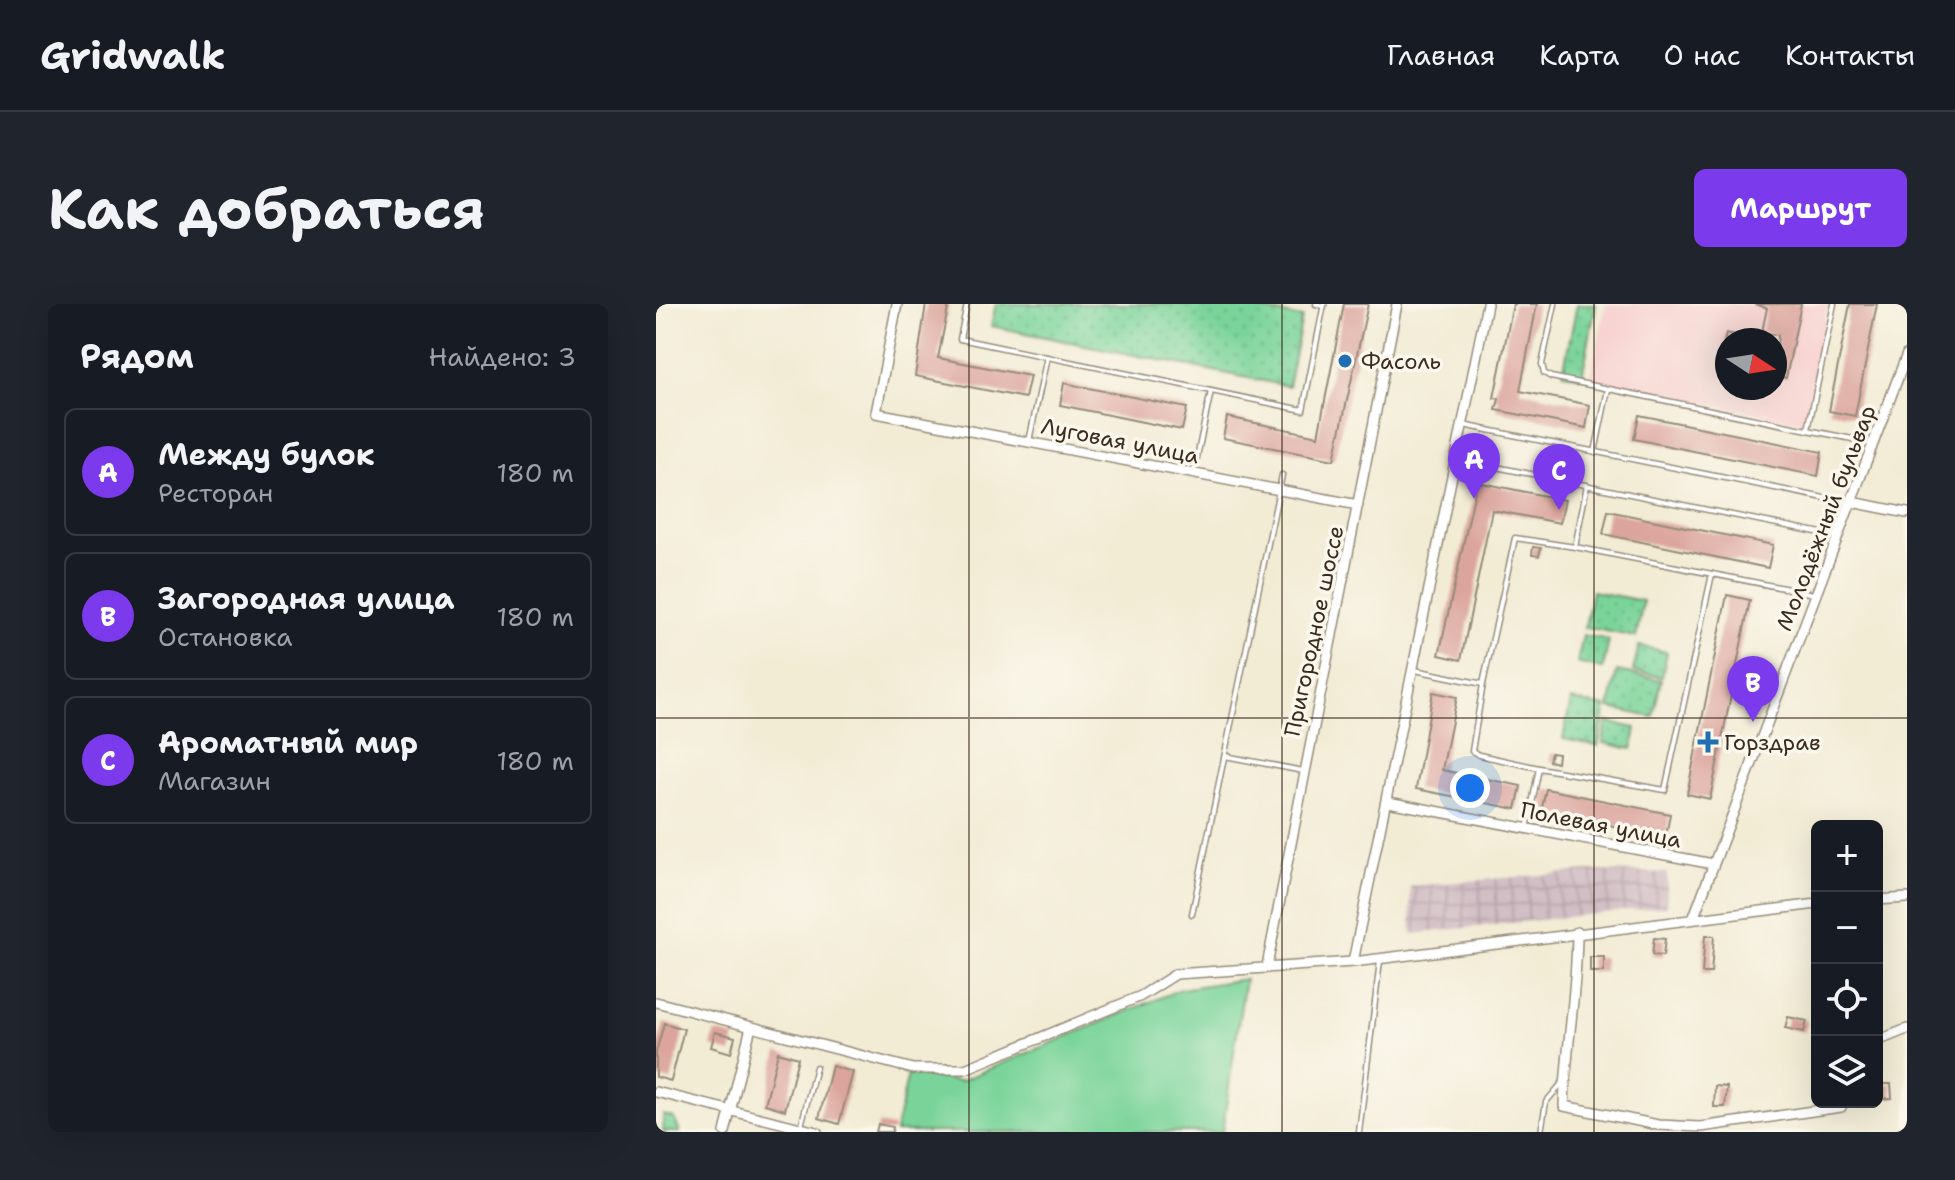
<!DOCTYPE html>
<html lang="ru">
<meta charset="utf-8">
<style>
body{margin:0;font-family:"Shantell Sans",sans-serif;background:#20242c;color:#f1f3f6}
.controls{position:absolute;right:24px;bottom:24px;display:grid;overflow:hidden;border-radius:12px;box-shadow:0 8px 32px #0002}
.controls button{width:72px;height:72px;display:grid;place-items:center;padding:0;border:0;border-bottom:2px solid #363941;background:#171b24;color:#f1f3f6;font:40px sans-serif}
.compass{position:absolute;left:1059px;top:24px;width:72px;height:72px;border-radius:50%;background:#171b24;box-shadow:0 8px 32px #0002;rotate:102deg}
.you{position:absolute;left:814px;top:484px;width:28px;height:28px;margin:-20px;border:6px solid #fff;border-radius:50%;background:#1a73e8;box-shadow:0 0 0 12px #1a73e833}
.badge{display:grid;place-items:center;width:52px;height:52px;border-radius:50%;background:#7c3aed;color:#fff;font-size:26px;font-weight:700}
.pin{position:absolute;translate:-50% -66px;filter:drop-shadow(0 2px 4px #0008)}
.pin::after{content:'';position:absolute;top:42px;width:28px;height:24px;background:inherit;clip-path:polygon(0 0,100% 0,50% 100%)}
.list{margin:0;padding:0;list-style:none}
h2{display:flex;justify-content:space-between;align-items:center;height:104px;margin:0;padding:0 32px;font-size:34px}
h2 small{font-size:26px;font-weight:400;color:#9ea1a6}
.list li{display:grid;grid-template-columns:52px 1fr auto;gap:24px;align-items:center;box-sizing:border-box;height:128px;margin:0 16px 16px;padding:0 16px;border:2px solid #363941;border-radius:12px}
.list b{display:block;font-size:30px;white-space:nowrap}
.list p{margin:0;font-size:26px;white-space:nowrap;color:#9ea1a6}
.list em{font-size:26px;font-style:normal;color:#9ea1a6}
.icon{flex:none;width:44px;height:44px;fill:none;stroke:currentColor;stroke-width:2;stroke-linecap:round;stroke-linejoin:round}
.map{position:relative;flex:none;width:1251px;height:828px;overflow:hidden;border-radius:12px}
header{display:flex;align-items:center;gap:48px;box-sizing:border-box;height:112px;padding:0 40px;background:#171b24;border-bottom:2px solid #363941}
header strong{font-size:38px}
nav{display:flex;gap:44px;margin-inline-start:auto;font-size:28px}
.intro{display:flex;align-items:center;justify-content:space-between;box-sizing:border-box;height:192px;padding:0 48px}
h1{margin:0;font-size:56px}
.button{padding:20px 36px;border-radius:12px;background:#7c3aed;color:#fff;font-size:28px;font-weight:700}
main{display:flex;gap:48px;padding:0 48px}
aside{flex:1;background:#171b24;border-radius:12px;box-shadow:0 8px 32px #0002}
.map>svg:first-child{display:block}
.built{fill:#f7d0cf;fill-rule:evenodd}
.industrial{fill:url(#industrial-grid)}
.grass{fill:#7ad49a;stroke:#5a7f5c;stroke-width:2}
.park{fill:url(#park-dots);stroke:#5a7f5c;stroke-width:2}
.building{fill:#dba49c}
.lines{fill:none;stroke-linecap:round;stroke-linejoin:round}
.service-casing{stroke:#968b7a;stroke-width:7}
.minor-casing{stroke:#968b7a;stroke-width:12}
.service{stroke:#fff;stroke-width:4}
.minor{stroke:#fff;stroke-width:9}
.grid{fill:none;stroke:#3b2a1e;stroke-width:2;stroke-opacity:0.55}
.poi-dot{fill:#1f6fb2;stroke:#fbf7ec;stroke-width:3}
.labels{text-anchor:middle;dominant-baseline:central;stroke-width:7;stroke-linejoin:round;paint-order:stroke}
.poi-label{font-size:22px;fill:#3b2a1e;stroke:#fbf7ec;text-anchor:start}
.street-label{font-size:22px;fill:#3b2a1e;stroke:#fbf7ec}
</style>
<header>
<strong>Gridwalk</strong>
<nav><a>Главная</a><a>Карта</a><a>О нас</a><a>Контакты</a></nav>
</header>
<div class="intro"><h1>Как добраться</h1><a class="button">Маршрут</a></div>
<main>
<aside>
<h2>Рядом<small>Найдено: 3</small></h2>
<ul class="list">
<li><span class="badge">A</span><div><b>Между булок</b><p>Ресторан</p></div><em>180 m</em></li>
<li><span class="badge">B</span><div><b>Загородная улица</b><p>Остановка</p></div><em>180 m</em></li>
<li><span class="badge">C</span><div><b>Ароматный мир</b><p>Магазин</p></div><em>180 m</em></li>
</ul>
</aside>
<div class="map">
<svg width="1251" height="828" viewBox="0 0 1251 828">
<defs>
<pattern id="industrial-grid" width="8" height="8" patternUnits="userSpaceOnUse" patternTransform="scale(2)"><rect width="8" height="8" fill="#d2bec5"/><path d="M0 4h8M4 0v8" fill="none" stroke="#b5a3a9"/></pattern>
<pattern id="park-dots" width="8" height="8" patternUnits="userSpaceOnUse" patternTransform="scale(2)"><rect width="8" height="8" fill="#7ad49a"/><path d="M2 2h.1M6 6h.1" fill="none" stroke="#6ab684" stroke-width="1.8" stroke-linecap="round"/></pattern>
</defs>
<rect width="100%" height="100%" fill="#fbf7ec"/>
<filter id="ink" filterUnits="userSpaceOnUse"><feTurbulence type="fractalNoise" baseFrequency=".0125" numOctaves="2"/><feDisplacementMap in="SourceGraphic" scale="16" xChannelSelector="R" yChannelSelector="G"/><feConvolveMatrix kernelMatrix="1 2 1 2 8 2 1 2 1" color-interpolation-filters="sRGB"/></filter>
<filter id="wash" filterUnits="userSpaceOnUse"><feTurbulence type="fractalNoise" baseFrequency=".006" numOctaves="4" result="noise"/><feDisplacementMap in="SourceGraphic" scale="32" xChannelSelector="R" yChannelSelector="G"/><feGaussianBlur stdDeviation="1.8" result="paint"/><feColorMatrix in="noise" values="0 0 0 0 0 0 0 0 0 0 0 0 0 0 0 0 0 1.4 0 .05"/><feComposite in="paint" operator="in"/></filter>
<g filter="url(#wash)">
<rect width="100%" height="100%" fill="#f2ecd5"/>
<!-- built -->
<path class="built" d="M950 0H1172L1149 119 934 76ZM1071 36H1119V84H1071Z"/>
<!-- industrial -->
<polygon class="industrial" points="932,567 1011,569 1011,602 756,630 754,582"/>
<!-- grass -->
<polygon class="grass" points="589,675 566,828 239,828 252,770 304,777 525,685"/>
<!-- park -->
<g class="park">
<polygon points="340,0 578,0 646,14 632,82 335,22"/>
<polygon points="921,0 940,0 926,73 907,69"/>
<polygon points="936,287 987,297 980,333 929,323"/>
<polygon points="927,331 953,336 947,365 921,359"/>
<polygon points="983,342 1011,348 1006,373 977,367"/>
<polygon points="961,367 1005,376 997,413 953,404"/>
<polygon points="915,396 950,403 942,442 907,435"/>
<polygon points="951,418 980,424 976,445 947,439"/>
<polygon points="8,811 18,814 24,828 7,828"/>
</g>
<g id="blocks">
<!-- building -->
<g class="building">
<polygon points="270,0 293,0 282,54 374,72 369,94 259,72"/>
<polygon points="688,0 712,0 678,156 567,134 571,113 662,132"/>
<polygon points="857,0 881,0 864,87 934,101 930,124 840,106 843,95 838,94"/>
<polygon points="1098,0 1145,0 1130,74 1119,72 1122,31 1106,28 1111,4"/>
<polygon points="1194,0 1221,0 1199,112 1173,107"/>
<polygon points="1070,29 1100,35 1071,36 1071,62 1064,60"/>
<polygon points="408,79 531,104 526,126 404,101"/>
<polygon points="983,111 1166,148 1162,172 978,135"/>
<polygon points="821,178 909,196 904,219 836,206 805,356 783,351"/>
<polygon points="952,207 1117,241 1112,264 947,230"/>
<polygon points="877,243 885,244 883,252 876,251"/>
<polygon points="1071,291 1094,296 1054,495 1031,490"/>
<polygon points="777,388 801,393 786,466 865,482 860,505 760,485"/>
<polygon points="895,449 902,450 901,459 893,457"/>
<polygon points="890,485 1014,510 1010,532 885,508"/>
<polygon points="1049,632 1058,632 1055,669 1046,669"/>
<polygon points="998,634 1009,635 1007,652 996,651"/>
<rect x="934" y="653" width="14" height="15"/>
<polygon points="1132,713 1151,717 1148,728 1129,724"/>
<polygon points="8,719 28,725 15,777 0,773 0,748"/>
<polygon points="59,728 79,733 75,749 55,743"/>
<polygon points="122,748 142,754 129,806 109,800"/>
<polygon points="176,762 197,768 183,820 163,814"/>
<polygon points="1225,780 1235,780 1236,794 1225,795"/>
<polygon points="1059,782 1071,783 1069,803 1058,803"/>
<polygon points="222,820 237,823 236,828 220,828"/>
</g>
</g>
</g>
<g filter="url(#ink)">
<use href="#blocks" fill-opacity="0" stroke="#968b7a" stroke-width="2"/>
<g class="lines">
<!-- service casing -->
<g class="service-casing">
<g id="service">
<polyline points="311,0 304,35 647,106 668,0"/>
<polyline points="660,0 668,2"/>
<polyline points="899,0 886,60 888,69 895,73 1152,126"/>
<polyline points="1178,0 1152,126 1216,139"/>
<polyline points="807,121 1193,199"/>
<polyline points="373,137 391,53"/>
<polyline points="939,148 952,85"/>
<polyline points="801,155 1180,232"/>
<polyline points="538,167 555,87"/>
<polyline points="931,181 919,243 1158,290"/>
<polyline points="759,366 827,380 859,234 919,243"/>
<polyline points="827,380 816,447 823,451 883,464 871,525"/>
<polyline points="569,452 647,467"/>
<polyline points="883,464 1009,486 1056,270"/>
<polyline points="536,610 626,171"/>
<polyline points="145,822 160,763"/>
<polyline points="703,828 724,657"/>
<polyline points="885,828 890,798 907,778"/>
</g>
</g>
<!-- minor casing -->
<g class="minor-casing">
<g id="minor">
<polyline points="241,0 220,109 702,201"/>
<polyline points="1196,198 1251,209"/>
<polyline points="732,498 1057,560"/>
<polyline points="1221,596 1251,594"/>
<polyline points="1037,615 1251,50"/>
<path d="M921 628C921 687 910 744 908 802L1002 821 1045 823 1185 803V798"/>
<polyline points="697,658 831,0"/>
<polyline points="611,662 741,0"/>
<polyline points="0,698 257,765 309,765 485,692 520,670 697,658 1161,600"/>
<polyline points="1221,737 1251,725"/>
<polyline points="0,788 161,828"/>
<polyline points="69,828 95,723"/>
</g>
</g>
<!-- service -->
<use href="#service" class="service"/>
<!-- minor -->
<use href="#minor" class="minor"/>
</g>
</g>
<!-- grid -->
<path class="grid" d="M313 0V828M626 0V828M938 0V828M0 414H1251"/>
<!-- markers -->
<g class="poi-dot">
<circle cx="689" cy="57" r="8"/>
<path d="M1048 426h8v8h8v8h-8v8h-8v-8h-8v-8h8z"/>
</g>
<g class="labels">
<!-- poi labels -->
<g class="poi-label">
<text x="705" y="57">Фасоль</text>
<text x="1068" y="438">Горздрав</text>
</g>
<!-- street labels -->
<g class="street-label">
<text transform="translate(464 137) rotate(11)">Луговая улица</text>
<text transform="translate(1170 214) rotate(-69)">Молодёжный бульвар</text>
<text transform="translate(658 327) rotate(-78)">Пригородное шоссе</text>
<text transform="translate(945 521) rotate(11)">Полевая улица</text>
</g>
</g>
</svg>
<div class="controls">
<button>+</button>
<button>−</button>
<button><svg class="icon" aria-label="locate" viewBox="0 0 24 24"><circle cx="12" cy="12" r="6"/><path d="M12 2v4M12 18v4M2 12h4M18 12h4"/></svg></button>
<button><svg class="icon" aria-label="layers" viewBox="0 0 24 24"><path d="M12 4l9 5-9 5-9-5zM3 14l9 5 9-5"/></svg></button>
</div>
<svg class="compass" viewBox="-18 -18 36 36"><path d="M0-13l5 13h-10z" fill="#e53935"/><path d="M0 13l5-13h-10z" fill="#9ea1a6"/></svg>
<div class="you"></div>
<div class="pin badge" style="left:818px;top:195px">A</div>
<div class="pin badge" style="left:1097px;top:418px">B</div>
<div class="pin badge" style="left:903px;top:206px">C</div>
</div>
</main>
